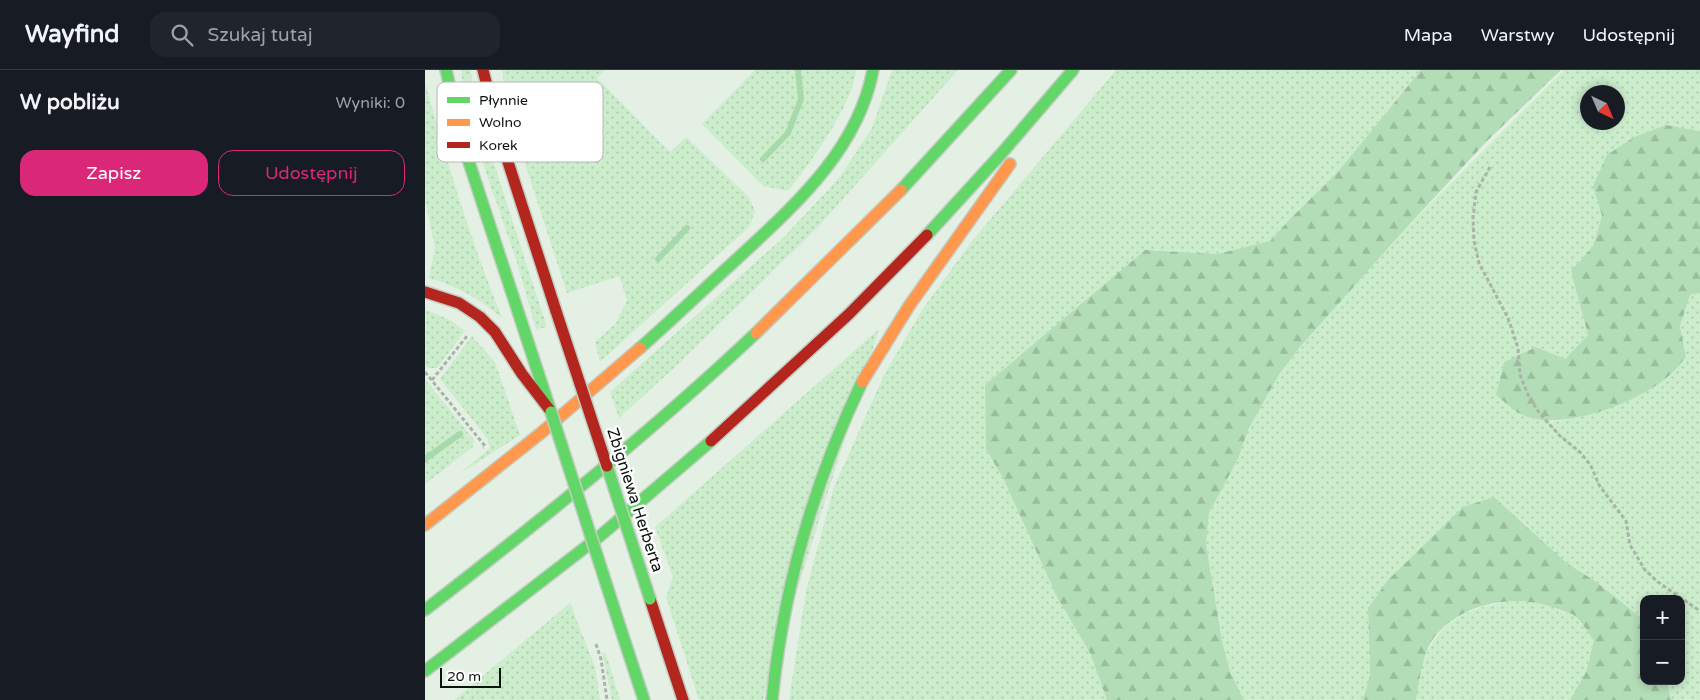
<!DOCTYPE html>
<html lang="pl">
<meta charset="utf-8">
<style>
body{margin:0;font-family:"Varela Round",sans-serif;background:#20242c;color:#f1f3f6}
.controls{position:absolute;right:15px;bottom:15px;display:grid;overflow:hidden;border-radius:10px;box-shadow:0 2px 8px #0003}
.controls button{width:45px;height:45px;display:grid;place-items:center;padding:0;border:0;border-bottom:1px solid #363941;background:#171b24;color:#f1f3f6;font:25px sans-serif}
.compass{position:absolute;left:1155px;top:15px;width:45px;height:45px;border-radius:50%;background:#171b24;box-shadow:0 2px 8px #0003;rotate:136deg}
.scale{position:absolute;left:15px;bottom:12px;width:61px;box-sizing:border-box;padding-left:5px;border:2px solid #0b130c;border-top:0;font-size:14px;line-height:18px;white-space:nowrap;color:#0b130c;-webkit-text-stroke:4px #fff;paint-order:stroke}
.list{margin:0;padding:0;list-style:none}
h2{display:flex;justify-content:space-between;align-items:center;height:65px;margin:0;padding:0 20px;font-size:21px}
h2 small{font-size:16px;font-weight:400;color:#9ea1a6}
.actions{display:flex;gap:10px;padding:15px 20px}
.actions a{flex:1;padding:11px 0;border:1px solid #db2777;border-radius:15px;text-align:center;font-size:18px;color:#db2777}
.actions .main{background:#db2777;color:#fff}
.icon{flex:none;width:28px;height:28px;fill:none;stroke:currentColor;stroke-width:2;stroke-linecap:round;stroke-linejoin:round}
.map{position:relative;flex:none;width:1275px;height:630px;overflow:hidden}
header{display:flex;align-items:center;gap:30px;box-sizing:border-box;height:70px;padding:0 25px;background:#171b24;border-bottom:1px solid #363941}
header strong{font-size:24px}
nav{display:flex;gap:28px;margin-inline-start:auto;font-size:18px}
.search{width:350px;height:45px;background:#20242c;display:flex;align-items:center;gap:12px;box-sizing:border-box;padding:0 18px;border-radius:15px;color:#9ea1a6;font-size:19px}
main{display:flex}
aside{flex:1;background:#171b24}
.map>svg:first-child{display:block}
.grass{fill:url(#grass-dots);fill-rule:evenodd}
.forest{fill:url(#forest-firs)}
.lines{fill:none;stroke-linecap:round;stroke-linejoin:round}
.stream{stroke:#a8d9ab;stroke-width:6}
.fast-casing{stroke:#c2ccc2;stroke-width:14}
.slow-casing{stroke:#c2ccc2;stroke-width:14}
.jam-casing{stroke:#c2ccc2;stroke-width:14}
.path{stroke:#a9b4a9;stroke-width:3;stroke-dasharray:4 2.5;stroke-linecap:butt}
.fast{stroke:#63d668;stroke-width:11}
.slow{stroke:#ff974d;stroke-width:11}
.jam{stroke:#b3261e;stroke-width:11}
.fast-bridge-casing{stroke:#c2ccc2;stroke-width:14;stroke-linecap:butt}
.jam-bridge-casing{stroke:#c2ccc2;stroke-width:14;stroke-linecap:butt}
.fast-bridge{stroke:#63d668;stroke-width:11}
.jam-bridge{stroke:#b3261e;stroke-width:11}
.labels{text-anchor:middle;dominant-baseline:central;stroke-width:5;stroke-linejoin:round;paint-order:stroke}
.street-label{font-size:16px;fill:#0b130c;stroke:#fff}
.key{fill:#fff;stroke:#b6b8b6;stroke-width:1}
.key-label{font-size:14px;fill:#0b130c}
</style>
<header>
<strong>Wayfind</strong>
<div class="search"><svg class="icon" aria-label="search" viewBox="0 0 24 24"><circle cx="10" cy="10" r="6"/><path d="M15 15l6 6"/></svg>Szukaj tutaj</div>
<nav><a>Mapa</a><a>Warstwy</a><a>Udostępnij</a></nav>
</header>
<main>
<aside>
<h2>W pobliżu<small>Wyniki: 0</small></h2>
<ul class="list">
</ul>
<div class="actions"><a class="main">Zapisz</a><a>Udostępnij</a></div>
</aside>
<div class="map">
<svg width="1275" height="630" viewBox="0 0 1275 630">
<defs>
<pattern id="grass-dots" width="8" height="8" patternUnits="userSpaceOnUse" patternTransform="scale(1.25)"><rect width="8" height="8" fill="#cbedcc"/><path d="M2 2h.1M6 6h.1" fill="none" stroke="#adcaae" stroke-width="1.8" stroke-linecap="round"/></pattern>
<pattern id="forest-firs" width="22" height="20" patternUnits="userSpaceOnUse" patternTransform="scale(1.25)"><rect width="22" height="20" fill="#b3ddb6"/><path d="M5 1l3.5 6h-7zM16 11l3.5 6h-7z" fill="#99bd9b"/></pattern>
</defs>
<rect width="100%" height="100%" fill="#e4f0e4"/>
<!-- grass -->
<g class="grass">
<polygon points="36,0 46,0 49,32 122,257 111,259 92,192 42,48"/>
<polygon points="77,0 180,0 172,8 245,82 261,67 324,127 330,141 324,157 175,292 170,272 191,253 202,230 194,206 142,223 83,41"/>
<path d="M330 0H431C428 35 385 93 363 121L338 116 277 54Z"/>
<polygon points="467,0 533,0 393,157 249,298 194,348 185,322 359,167 415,107 447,58"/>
<polygon points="691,0 996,0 912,103 865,149 845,171 792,184 720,180 560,315 561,379 578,408 632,527 665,583 682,630 364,630 381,521 409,417 459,305 497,240 547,171"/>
<path d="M1139 0H1275V61L1241 55 1168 115 1177 146 1168 176 1146 201 1163 265 1140 289 1111 277 1125 352C1162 347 1210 333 1240 309 1248 303 1254 294 1261 287L1255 256 1265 225 1275 223V630H1246L1242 611H1256V529H1219V550L1170 511 1143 494 1069 427 962 511 943 538 945 605 938 630H819L805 602 797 571 781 474 784 443 813 389 823 360 855 303 875 277 981 158ZM1162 22H1192V52H1162Z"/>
<path d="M0 12C22 93 46 171 77 248 54 229 33 216 4 208L10 178 0 129Z"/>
<polygon points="1,240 25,250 40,261 12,298 3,298 0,294"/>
<polygon points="454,259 338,630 274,630 241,527 248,507 230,457"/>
<polygon points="47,266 70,292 95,365 34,404 65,378 62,368 15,309"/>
<polygon points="0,309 49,370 48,377 0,414"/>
<path d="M1091 531 1121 534 1150 546 1169 570 1161 602 1145 630H991C993 618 993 603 998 592 1015 548 1046 536 1091 531Z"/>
<polygon points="145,533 170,597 175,630 29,630"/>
<polygon points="177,582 181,584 195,630 187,630"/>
</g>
<!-- forest -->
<g class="forest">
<polygon points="996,0 1136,0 1063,70 981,158 875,277 855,303 823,360 813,389 784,443 781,474 797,571 805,602 819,630 682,630 665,583 632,527 578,408 561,379 560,315 720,180 792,184 845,171 865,149 912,103"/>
<path d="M1241 55 1275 61V223L1265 225 1255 256 1261 287C1255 294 1248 303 1240 309 1210 334 1132 363 1096 344 1087 340 1079 331 1071 325L1079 292 1111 277 1140 289 1163 265 1146 201 1168 176 1177 146 1168 116 1182 85 1209 67Z"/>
<path d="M1069 427 1143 494 1170 511 1219 550V611H1242L1246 630H1145L1161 602 1169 570C1163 563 1157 552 1150 546 1146 543 1140 542 1136 540 1096 523 1041 530 1011 565 997 582 995 609 991 630H938L945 605 943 538 962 511 1038 437Z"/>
</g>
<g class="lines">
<!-- stream -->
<g class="stream">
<polyline points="338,89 363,63 376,29 373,0"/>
<polyline points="233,189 262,158"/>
<polyline points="0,389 35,364"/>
</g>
<!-- fast casing -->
<g class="fast-casing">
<g id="fast">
<polyline points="21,0 38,74 126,342"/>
<polyline points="476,120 586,0"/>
<polyline points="502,165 576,84 648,0"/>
<path d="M215 278C248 249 280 218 313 188 370 135 433 80 448 0"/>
<path d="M0 540C114 452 226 362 331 263"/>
<polyline points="196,560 219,630"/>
<polyline points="0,601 175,466 286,371"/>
<path d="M347 630C358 520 389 412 437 312"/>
</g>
</g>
<!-- slow casing -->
<g class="slow-casing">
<g id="slow">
<polyline points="331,263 476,120"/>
<polyline points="437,312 484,236 585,94"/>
<polyline points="0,455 116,363 215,278"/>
</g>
</g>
<!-- jam casing -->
<g class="jam-casing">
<g id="jam">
<polyline points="58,0 74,64 131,241"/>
<polyline points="0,222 34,233 55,247 70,262 97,304 124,339"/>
<polyline points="286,371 424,244 502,165"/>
<polyline points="225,529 258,630"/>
</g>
</g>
<!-- path -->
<g class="path">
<polyline points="1065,97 1051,122 1048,148 1049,171 1054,193 1083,248 1093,278 1095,305 1104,327 1115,344 1135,366 1155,382 1166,396 1174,415 1201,451 1205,475 1220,500 1233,512 1275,541"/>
<polyline points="0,302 60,376 58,378"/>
<polyline points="7,310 42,266"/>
<polyline points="171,574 176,589 182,630"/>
</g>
<!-- fast -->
<use href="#fast" class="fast"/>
<!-- slow -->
<use href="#slow" class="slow"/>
<!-- jam -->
<use href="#jam" class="jam"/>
<!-- fast-bridge casing -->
<g class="fast-bridge-casing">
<g id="fast-bridge">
<polyline points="126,342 196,560"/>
<polyline points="182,396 225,529"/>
</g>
</g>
<!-- jam-bridge casing -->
<g class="jam-bridge-casing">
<polyline id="jam-bridge" points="131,241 182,396"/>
</g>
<!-- fast-bridge -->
<use href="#fast-bridge" class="fast-bridge"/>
<!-- jam-bridge -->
<use href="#jam-bridge" class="jam-bridge"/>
</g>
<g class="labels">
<!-- street labels -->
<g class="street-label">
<text transform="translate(210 430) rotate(72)">Zbigniewa Herberta</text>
</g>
</g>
<!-- legend -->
<rect x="12" y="12" width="166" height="80" rx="8" class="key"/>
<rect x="22" y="27" width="23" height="6" fill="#63d668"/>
<rect x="22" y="49" width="23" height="7" fill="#ff974d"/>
<rect x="22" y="72" width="23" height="6" fill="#b3261e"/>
<g class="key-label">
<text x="54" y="35">Płynnie</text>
<text x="54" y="57">Wolno</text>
<text x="54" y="80">Korek</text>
</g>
</svg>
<div class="controls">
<button>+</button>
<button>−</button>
</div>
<svg class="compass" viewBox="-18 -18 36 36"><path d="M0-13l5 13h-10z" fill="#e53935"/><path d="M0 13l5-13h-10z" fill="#9ea1a6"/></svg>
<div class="scale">20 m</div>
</div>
</main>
